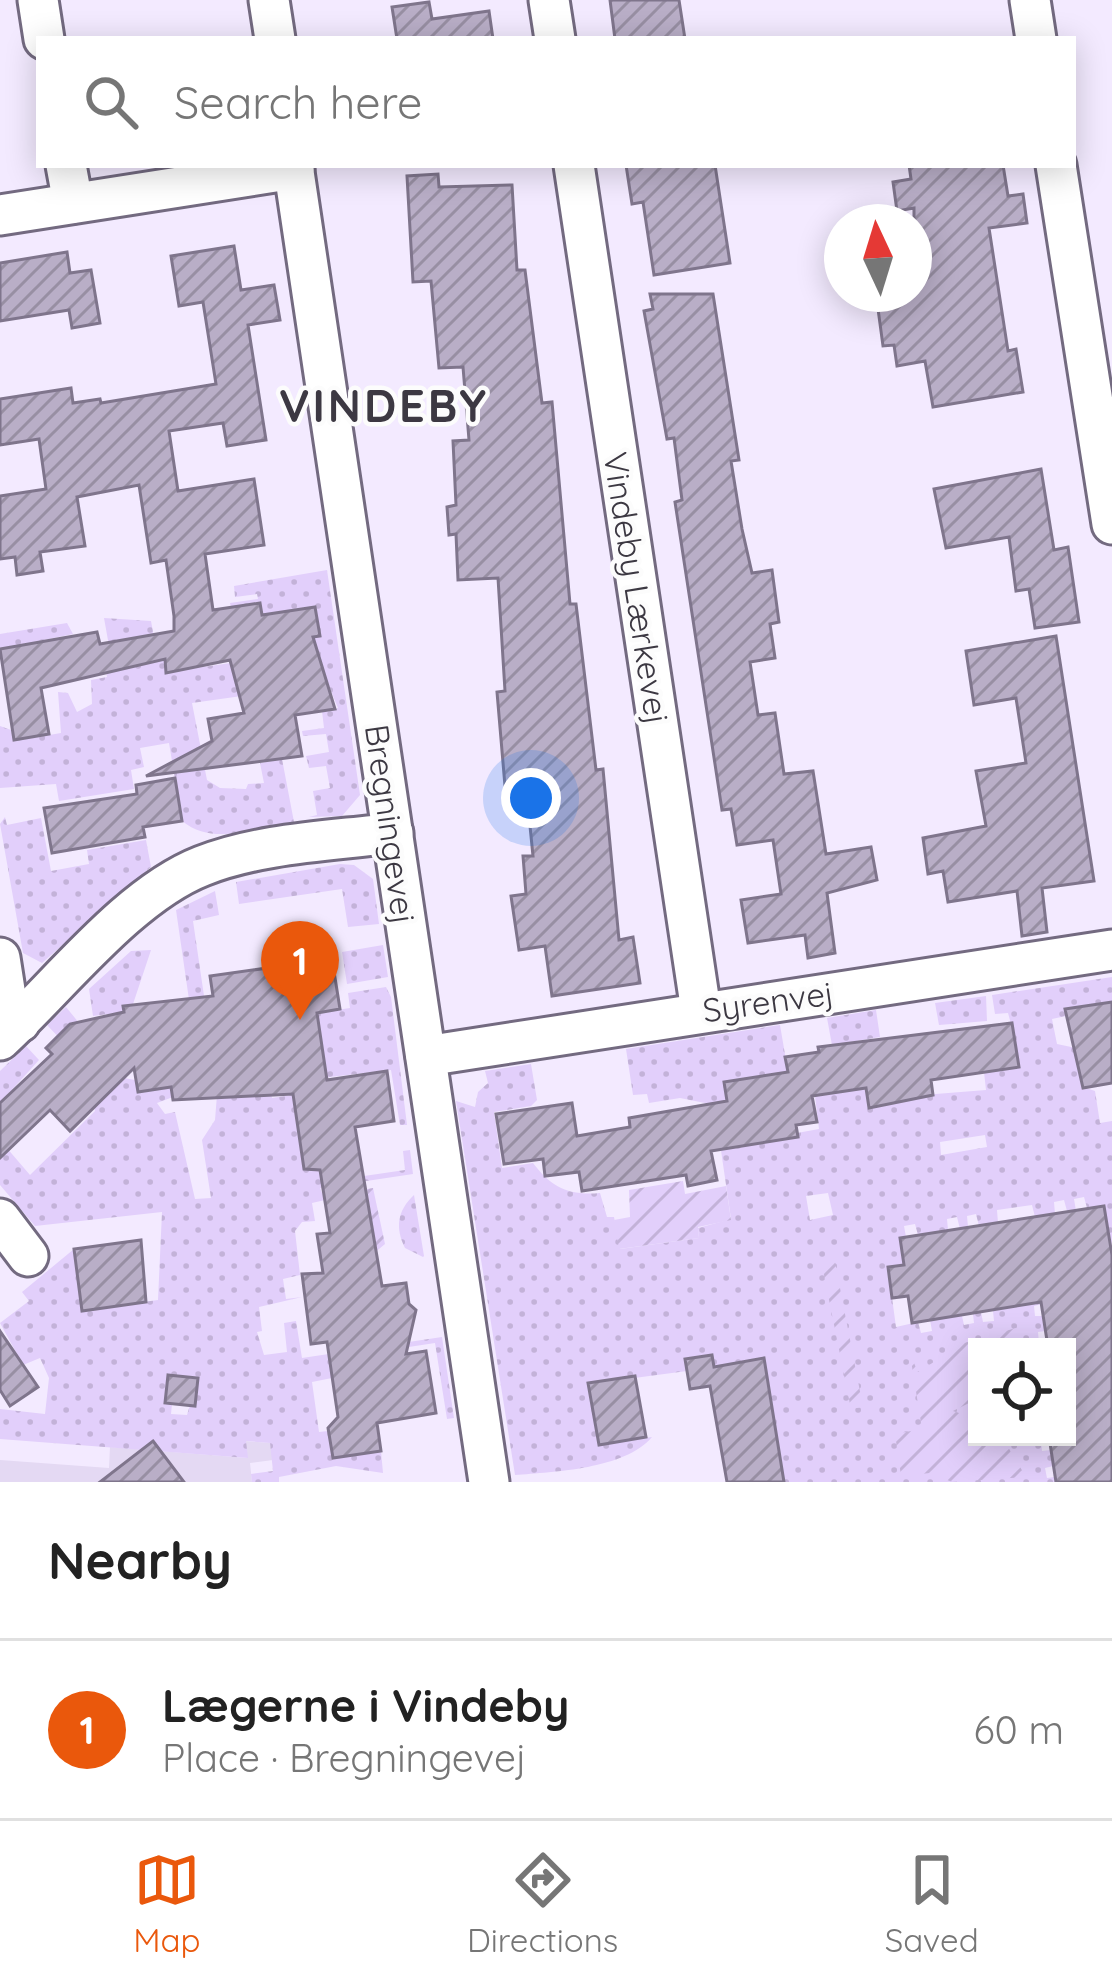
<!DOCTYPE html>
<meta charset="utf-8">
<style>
body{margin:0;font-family:Quicksand,sans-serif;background:#f6f6f6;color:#222}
.controls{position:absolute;right:36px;bottom:36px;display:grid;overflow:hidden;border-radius:0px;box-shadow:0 6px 30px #0003}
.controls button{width:108px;height:108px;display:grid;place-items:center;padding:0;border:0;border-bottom:3px solid #e0e0e0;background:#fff;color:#222;font:60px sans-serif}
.compass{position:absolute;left:824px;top:204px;width:108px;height:108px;border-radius:50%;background:#fff;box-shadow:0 6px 30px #0003;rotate:356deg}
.you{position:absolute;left:531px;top:798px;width:42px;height:42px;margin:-30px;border:9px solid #fff;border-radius:50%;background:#1a73e8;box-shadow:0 0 0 18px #1a73e833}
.badge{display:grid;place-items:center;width:78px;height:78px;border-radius:50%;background:#ea580c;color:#fff;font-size:39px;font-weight:700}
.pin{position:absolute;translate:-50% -99px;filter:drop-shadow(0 3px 6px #0008)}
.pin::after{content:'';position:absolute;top:63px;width:42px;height:36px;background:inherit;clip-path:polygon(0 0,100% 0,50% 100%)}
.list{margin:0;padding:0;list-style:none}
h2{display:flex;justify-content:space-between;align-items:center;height:156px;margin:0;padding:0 48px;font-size:51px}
h2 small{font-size:39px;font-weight:400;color:#767676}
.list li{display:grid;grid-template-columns:78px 1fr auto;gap:36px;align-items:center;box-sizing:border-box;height:180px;padding:0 48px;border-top:3px solid #e0e0e0}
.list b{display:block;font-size:45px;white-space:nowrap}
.list p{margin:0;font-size:39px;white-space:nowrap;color:#767676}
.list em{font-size:39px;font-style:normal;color:#767676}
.icon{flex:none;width:66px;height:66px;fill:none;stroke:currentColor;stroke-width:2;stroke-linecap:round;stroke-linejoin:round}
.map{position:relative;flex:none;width:1112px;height:1482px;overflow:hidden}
.search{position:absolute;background:#fff;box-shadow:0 6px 30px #0003;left:36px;right:36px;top:36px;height:132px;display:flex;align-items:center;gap:30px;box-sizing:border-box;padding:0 42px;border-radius:0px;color:#767676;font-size:45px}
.sheet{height:336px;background:#fff}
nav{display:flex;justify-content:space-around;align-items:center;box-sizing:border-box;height:168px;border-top:3px solid #e0e0e0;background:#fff;font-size:33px;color:#767676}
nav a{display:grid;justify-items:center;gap:6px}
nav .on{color:#ea580c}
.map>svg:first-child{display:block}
.built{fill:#e4d9f3}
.grass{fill:url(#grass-dots);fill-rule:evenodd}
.garden{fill:url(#garden-furrows)}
.building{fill:url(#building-hatch);stroke:#7f758c;stroke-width:3}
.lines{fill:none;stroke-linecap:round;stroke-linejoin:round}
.minor-casing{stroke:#736a80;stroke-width:45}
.minor{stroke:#fff;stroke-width:39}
.labels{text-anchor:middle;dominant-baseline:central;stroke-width:9;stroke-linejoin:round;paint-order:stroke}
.street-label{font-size:33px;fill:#3c3842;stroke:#fcfcfc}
.district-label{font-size:45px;font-weight:bold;letter-spacing:3px;fill:#3c3842;stroke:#fcfcfc}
</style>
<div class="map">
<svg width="1112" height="1482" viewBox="0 0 1112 1482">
<defs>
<pattern id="grass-dots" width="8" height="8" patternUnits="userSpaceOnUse" patternTransform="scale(3)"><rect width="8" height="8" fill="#e2cffb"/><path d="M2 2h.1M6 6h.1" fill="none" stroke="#c3b2d8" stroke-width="1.8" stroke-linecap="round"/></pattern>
<pattern id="garden-furrows" width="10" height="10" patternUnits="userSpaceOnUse" patternTransform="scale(3)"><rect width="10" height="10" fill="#e2cffb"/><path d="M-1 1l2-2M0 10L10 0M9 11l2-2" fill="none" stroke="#c3b2d8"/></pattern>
<pattern id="building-hatch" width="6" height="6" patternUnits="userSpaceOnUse" patternTransform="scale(3)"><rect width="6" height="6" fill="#b9aec7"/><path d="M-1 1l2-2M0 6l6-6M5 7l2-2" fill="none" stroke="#988fa3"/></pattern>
</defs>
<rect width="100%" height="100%" fill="#f3eaff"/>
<!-- built -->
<polygon class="built" points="245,1441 270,1443 273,1460 250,1463 252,1482 0,1482 0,1460 109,1468 110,1447 247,1458"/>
<!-- grass -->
<g class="grass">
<path d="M327 570 360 795 342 816 309 817 317 815 313 791 330 788 326 766 309 768 306 756 329 752 326 734 303 736 302 731 324 728 322 711 338 708 328 684 192 703 207 780 220 788 246 789 248 784 264 783 260 763 282 759 294 822C256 827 214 847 182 821L169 743 140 748 144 767 131 770 134 789 59 801 56 784 0 788V726L11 730 14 741 61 733 58 692 68 693 77 712 92 704 91 680 107 677 104 659 111 657 104 618 151 621 156 648 179 658 182 670 231 663 260 603 231 607 230 603 258 599 257 594 235 597 234 586Z"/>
<polygon points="67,623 73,634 0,649 0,634"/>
<polygon points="5,817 7,825 41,818 51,871 89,864 87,850 146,840 151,867 42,963 23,953 0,824"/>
<polygon points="340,864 354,865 373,879 379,924 348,927 342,889 239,904 236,882"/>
<path d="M215 891 219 915 193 921 213 1057 317 1013 350 1008 348 993 386 987 391 997 407 1125H400L391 1070 269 1084 272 1098 306 1093 318 1170 362 1164 364 1176 405 1170 403 1151 410 1150 413 1174 320 1188 325 1200 312 1203 315 1221 302 1222 295 1231 300 1275 283 1279 286 1299 302 1297 259 1307 262 1331 257 1332 264 1355 287 1352 284 1323 296 1321 302 1358 442 1337 454 1418 447 1419 435 1343 330 1359 332 1378 312 1382 319 1432 328 1431 333 1458 381 1451 383 1473 336 1466 279 1477V1482H252L251 1474 273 1471 270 1443 246 1441 248 1458 0 1439V1409L45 1414 49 1378 40 1358 23 1365 0 1323 29 1301 22 1292 74 1249 83 1310 158 1300 162 1212 35 1226 0 1185V1140L30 1175 95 1111 83 1063 47 1025 66 1007 124 1078 173 1087V1097L157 1103 165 1114 175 1112 195 1199 211 1198 202 1140 215 1120 217 1095 203 1096 176 910ZM168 1375 198 1378 187 1415 171 1414 172 1404 165 1402Z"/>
<polygon points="383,945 388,977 347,984 342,952"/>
<polygon points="151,950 133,1004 123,1006 124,1012 93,1016 89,989 131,951"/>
<path d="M1112 977V1002L1066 1009V1016L1052 1019 1057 1044 1076 1048 1083 1087 1095 1091 1100 1123 1112 1121V1245L1104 1206 1087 1208 1084 1197 1074 1199 1076 1211H1067L1064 1200 1054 1202 1055 1214 1035 1217 1032 1205 997 1210 998 1223 979 1226 976 1214 967 1216 968 1227 960 1229 957 1217 947 1219 948 1230 918 1235 915 1224 904 1226 906 1237 900 1239 904 1265 888 1268 896 1327 918 1322 921 1333 932 1331 930 1320 962 1316 964 1325 974 1323 973 1314 981 1312 983 1322 994 1321 993 1311 1029 1304 1039 1289 1041 1304 1034 1306 1035 1316H1044L1046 1331 1038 1332 1039 1343 1048 1347H977V1437H1048L1041 1440 1042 1451 1051 1450 1053 1466 1045 1468 1047 1478 1055 1477 1056 1482H784L764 1359 714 1367 711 1355 686 1359 687 1371 589 1384 599 1445 652 1437C625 1469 554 1472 515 1475L456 1101 475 1107 478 1092 488 1083 485 1071 531 1064 537 1100 531 1106 494 1112 502 1168 533 1163C551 1187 569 1196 600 1193L607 1217H614L620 1249 699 1238 698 1228 731 1219 718 1130 735 1147 797 1137V1133L819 1129 815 1096 866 1088 870 1108 923 1095 986 1090 984 1072 1011 1024 1008 1013 995 1014 992 995ZM985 1135 987 1147 941 1155 940 1142ZM828 1193 833 1215 810 1220 806 1196Z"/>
<polygon points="986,996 987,1021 939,1025 935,1003"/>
<polygon points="876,1010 880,1037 832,1045 827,1018"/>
<polygon points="780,1025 788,1072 724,1082 730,1118 714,1121 705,1103 680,1098 649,1103 647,1094 633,1095 626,1049"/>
<polygon points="26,1046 39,1060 0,1103 0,1071"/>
<path d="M414 1195 424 1256 423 1257 405 1248C395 1228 397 1211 414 1195Z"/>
</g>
<!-- garden -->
<g class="garden">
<polygon points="683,1181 685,1194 726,1186 731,1220 698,1227 699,1238 619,1249 614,1220 630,1217 629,1190"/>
<polygon points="373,1188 385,1244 373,1254 349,1254 376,1249 367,1189"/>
<polygon points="834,1257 863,1407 851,1409 821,1260"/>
<polygon points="1016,1328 1011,1347 977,1347 977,1399 953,1411 977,1419 977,1437 1002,1437 1026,1477 952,1482 930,1473 901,1476 895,1434 922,1429 910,1354 918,1372 964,1343"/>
</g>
<!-- building -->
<g class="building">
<polygon points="610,0 679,0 685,39 615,39"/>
<polygon points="429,2 432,19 489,11 493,39 397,39 392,7"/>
<polygon points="626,165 715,165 730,263 654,275 643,202 632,204"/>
<polygon points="909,165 1003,165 1008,196 1023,194 1027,223 989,228 1008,351 1016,349 1023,392 933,407 925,361 897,366 894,345 883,346 876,294 914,294 914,208 897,211 893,182 911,179"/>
<polygon points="438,174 439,187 512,185 517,270 525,270 542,403 552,402 570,604 576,604 596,770 603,769 619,940 633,937 640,983 552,996 545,946 519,950 511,896 526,894 523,856 533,856 527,796 506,798 497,692 505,691 498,578 458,580 456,534 449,535 447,507 456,505 453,441 469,440 463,367 439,368 431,281 413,282 407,176"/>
<polygon points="234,246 241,290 274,285 280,320 248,325 266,440 227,446 223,423 169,431 178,491 254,479 264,545 205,554 213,610 260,603 262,615 315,607 320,636 313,637 335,709 295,715 302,756 146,776 212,741 208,719 244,713 230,660 166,673 165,659 41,688 49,734 14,740 0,649 97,632 100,644 174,631 174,616 166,560 151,563 139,485 77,497 85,546 40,552 43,571 17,575 15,557 0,559 0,496 46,489 39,439 0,445 0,399 71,388 73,403 100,399 101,403 216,384 203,302 179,306 171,256"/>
<polygon points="67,252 70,273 91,270 100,323 72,328 69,310 0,321 0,263"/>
<polygon points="650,294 713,294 739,460 731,461 742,529 752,573 772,570 779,622 770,624 775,658 750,662 758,715 775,713 784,774 813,771 826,854 871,847 877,880 827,893 835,953 808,958 805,935 748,943 741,900 781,894 773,840 737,845 731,809 722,810 675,502 682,500 674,438 667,439 644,311 653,309"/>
<polygon points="1041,469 1054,550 1068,547 1079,622 1035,628 1029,589 1016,591 1009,537 946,548 934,489"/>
<polygon points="1056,636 1094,881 1042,888 1047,932 1022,936 1017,891 948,902 943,871 928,874 923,838 986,826 976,771 1026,763 1016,698 974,705 966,651"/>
<polygon points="175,778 182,821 143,827 145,837 52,853 44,808 137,794 136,785"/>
<polygon points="332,959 340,1009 317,1013 327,1080 387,1071 394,1121 355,1127 382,1286 406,1283 409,1304 416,1310 406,1354 426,1351 436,1413 377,1423 381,1451 333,1458 328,1428 338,1417 327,1342 311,1344 302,1274 323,1273 317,1234 330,1233 320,1170 304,1169 293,1094 173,1100 171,1087 138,1092 134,1068 70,1131 50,1110 0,1158 0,1103 52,1054 46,1048 70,1024 124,1012 123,1006 213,996 210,976"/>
<polygon points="1112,1002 1112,1083 1083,1088 1065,1009"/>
<polygon points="1012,1023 1019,1067 931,1080 933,1095 869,1108 866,1088 812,1096 817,1122 796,1125 798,1137 711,1151 717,1180 688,1186 686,1175 582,1191 579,1172 545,1176 543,1159 504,1164 496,1114 572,1103 577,1136 630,1127 629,1118 727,1101 724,1082 788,1072 785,1057 819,1052 818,1047"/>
<polygon points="1104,1206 1112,1255 1112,1482 1056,1482 1049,1437 1067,1437 1067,1347 1048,1347 1041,1302 912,1323 908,1296 892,1298 888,1267 904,1265 900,1238"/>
<polygon points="141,1240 146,1302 82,1311 74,1249"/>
<polygon points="0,1331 38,1387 10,1406 0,1390"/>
<polygon points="712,1355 714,1367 764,1358 784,1482 727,1482 710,1386 690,1389 685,1359"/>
<polygon points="168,1375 198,1378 195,1406 165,1403"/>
<polygon points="635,1376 646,1437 599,1445 588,1383"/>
<polygon points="153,1441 184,1482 100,1482"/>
</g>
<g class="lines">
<!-- minor casing -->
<g class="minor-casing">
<g id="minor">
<polyline points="38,0 44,39"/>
<polyline points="269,0 275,39"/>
<polyline points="549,0 555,39"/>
<polyline points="1030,0 1036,39"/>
<polyline points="66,165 73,203"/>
<polyline points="293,165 489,1482"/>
<polyline points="574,165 701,1011"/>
<polyline points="1056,165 1112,524"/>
<polyline points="0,215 294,169"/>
<polyline points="0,958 7,1003 20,1022"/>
<path d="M0 1040C58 987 128 895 202 866 260 843 330 841 393 833"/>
<polyline points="426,1056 1112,950"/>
<polyline points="0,1219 28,1256"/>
</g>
</g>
<!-- minor -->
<use href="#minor" class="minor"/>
</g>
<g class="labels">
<!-- street labels -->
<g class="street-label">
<text transform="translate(637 588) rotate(81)">Vindeby Lærkevej</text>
<text transform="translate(391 824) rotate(82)">Bregningevej</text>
<text transform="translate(768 1001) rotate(-8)">Syrenvej</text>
</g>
<!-- district labels -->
<g class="district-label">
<text x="384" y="405">VINDEBY</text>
</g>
</g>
</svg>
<div class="controls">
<button><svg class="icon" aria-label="locate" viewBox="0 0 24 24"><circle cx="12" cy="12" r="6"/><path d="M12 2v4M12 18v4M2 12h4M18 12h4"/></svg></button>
</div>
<svg class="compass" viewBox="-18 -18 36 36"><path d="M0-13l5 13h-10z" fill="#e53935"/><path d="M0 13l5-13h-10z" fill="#767676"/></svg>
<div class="you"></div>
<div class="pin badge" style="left:300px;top:1020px">1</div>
<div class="search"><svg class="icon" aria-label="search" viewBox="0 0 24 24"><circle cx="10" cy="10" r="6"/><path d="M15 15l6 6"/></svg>Search here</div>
</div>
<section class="sheet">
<h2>Nearby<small></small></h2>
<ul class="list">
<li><span class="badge">1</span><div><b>Lægerne i Vindeby</b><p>Place · Bregningevej</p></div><em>60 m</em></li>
</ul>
</section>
<nav>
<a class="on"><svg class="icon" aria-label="map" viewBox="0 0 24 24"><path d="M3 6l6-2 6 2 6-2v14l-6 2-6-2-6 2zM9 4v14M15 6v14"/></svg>Map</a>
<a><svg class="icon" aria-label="directions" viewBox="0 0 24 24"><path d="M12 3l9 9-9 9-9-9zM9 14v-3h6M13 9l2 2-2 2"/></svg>Directions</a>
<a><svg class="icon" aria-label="saved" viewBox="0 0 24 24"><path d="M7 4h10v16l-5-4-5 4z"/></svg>Saved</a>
</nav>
